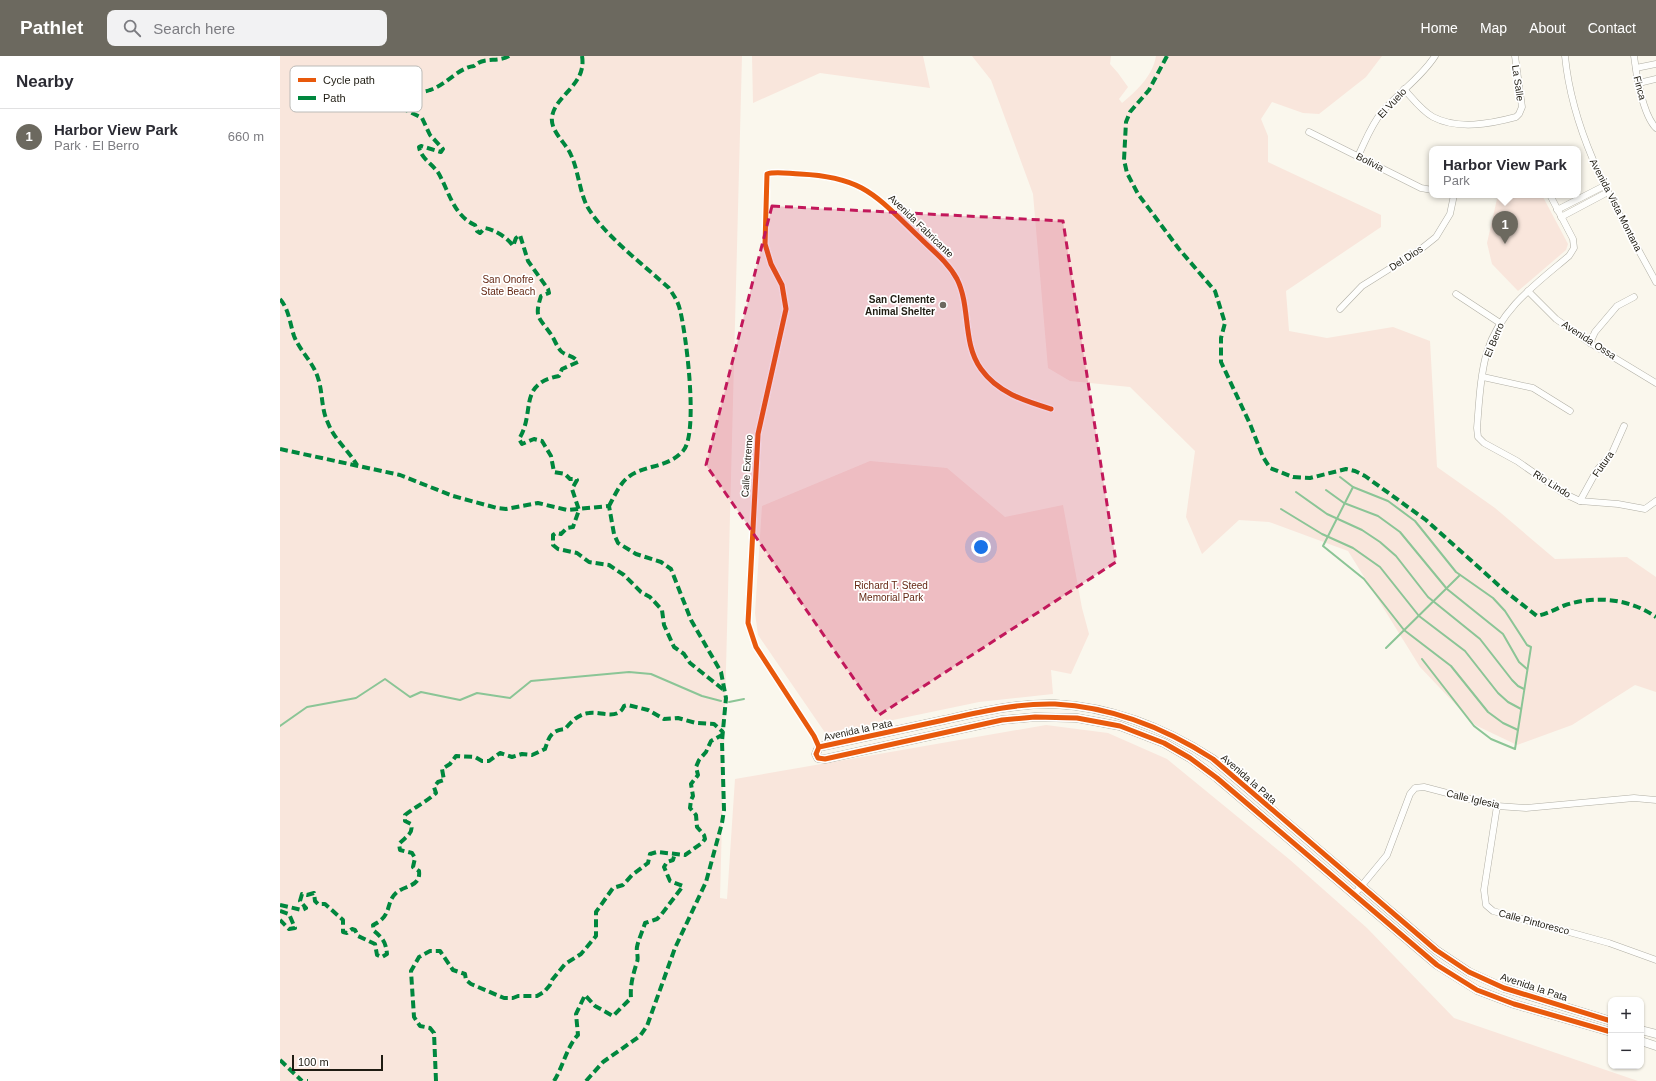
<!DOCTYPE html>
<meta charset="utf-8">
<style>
body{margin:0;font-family:Arial,sans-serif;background:#f2f2f3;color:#2b2b33}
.controls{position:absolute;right:12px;bottom:12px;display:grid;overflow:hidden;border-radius:8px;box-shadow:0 1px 3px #0004}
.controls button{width:36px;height:36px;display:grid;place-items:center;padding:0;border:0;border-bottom:1px solid #e1e1e2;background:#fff;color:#2b2b33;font:20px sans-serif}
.scale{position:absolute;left:12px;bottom:10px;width:91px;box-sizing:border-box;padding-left:4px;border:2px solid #1f1c12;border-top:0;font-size:11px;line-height:14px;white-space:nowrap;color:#1f1c12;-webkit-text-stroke:3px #fff;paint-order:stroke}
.you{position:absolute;left:701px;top:491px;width:14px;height:14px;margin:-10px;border:3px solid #fff;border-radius:50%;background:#1a73e8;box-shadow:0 0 0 6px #1a73e833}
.badge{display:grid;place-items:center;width:26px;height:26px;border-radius:50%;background:#6c695f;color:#fff;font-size:13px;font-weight:700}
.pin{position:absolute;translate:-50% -33px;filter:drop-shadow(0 1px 2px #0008)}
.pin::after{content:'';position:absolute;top:21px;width:14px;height:12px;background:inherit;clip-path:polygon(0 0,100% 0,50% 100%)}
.popup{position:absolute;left:1149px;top:90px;width:152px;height:52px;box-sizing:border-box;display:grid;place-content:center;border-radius:8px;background:#fff;filter:drop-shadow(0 1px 3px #0005);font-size:13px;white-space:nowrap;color:#7c7c81}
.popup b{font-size:15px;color:#2b2b33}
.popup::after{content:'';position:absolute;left:50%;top:100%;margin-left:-8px;border:8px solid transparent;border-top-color:#fff}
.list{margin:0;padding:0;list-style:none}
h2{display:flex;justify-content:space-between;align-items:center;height:52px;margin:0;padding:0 16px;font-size:17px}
h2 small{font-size:13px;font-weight:400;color:#7c7c81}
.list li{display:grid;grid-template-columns:26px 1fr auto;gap:12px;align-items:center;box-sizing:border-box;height:56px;padding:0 16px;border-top:1px solid #e1e1e2}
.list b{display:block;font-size:15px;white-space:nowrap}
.list p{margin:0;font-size:13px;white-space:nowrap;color:#7c7c81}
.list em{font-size:13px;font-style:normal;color:#7c7c81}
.icon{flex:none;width:22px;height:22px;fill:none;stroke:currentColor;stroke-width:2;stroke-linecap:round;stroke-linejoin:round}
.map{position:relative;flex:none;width:1376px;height:1025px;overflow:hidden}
header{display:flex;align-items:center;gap:24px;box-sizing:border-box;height:56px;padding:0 20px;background:#6c695f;color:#fff}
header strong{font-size:19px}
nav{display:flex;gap:22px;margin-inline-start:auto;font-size:14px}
.search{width:280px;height:36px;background:#f2f2f3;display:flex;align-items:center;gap:10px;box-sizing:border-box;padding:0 14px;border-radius:8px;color:#7c7c81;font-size:15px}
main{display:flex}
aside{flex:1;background:#fff}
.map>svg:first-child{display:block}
.green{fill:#f9e6dc}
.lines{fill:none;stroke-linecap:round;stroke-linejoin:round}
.stream{stroke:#8bc596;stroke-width:2}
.minor-casing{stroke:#b0aea4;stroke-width:7}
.major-casing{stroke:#b0aea4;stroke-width:9}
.minor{stroke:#fefefc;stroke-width:6}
.major{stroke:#fefefc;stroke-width:8}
.quiet{stroke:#00873e;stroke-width:4;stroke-dasharray:8 4;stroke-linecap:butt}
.cycleway-casing{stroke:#fff;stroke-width:8}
.cycleway{stroke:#e8590c;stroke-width:5}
.marked{fill:#c2185b;fill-opacity:0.2;stroke:#c2185b;stroke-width:3;stroke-dasharray:8 5;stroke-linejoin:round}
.poi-dot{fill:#6c695f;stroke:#fff;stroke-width:1.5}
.labels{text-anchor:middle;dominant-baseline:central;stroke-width:3.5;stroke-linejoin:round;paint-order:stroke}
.street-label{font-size:10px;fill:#1f1c12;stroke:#fff}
.park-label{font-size:10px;fill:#642713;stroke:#fff}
.poi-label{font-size:10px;font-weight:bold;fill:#1f1c12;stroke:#fff;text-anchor:end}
.key{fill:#fff;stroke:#bcbbb8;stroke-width:1}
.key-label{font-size:11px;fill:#1f1c12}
</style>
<header>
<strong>Pathlet</strong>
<div class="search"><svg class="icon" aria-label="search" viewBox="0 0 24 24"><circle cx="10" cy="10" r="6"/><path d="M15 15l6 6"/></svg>Search here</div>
<nav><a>Home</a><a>Map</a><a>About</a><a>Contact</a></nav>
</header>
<main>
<aside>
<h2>Nearby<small></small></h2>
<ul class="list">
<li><span class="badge">1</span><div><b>Harbor View Park</b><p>Park · El Berro</p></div><em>660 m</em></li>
</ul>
</aside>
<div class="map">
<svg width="1376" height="1025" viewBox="0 0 1376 1025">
<rect width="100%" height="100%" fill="#faf7ed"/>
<!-- green -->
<g class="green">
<polygon points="0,0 462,0 440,842 447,843 455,723 766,669 828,677 887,703 1009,803 1087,872 1174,962 1358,1025 0,1025"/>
<polygon points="472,0 643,0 650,32 540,17 473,47"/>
<path d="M692 0H831L830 8 838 17 848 31 839 43 842 47C857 35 873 19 876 0H1102L1086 21 1039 58 1023 57 992 46 981 63 988 80V106L1101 159V171L1006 235 1009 275 1047 282 1113 271 1150 285 1157 411 1215 452 1275 503 1347 501 1376 521V636L1355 629 1292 669 1237 689 1195 669 1140 611 1068 495 989 466 959 464 922 498 906 461 915 395 850 331 790 325 768 312 753 138 711 24Z"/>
<polygon points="1236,139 1262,139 1288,188 1286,194 1238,235 1212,208 1207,187 1217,143"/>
<polygon points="590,405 667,412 725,461 783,449 802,552 809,578 791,618 771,614 773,638 699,646 546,678 478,579 475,557 482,450"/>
</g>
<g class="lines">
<!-- stream -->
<g class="stream">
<polyline points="1060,421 1073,431 1043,490 1084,523 1124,574 1171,610 1208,656 1223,667 1238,674"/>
<polyline points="1073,431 1108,445 1135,465 1176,516 1213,542 1225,555 1247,589 1251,591 1235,693 1211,683 1194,670 1142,603"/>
<polyline points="1046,434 1064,447 1098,460 1120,476 1167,533 1223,578 1239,606 1247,613"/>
<polyline points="1016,436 1047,458 1082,474 1100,486 1116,500 1148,541 1200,583 1232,624 1238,630 1244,633"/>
<polyline points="1001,453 1042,478 1073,492 1100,511 1139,560 1185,595 1218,637 1228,646 1241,653"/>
<polyline points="1106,592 1180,519"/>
<polyline points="449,646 464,643"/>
<polyline points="0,670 27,651 76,642 105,623 130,641 141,636 180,644 197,637 230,642 251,625 349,616 371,618 422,640 441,645"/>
</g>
<!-- minor casing -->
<g class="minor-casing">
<g id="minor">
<path d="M1285 0C1293 83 1337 154 1376 226"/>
<path d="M1354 0C1356 19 1363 59 1376 72"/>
<polyline points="1356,12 1376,8"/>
<polyline points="1359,27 1376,23"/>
<path d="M1124 33C1133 43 1142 55 1153 61 1178 74 1210 68 1236 61L1239 58 1242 51 1235 0"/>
<polyline points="1029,76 1141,132 1152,134"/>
<path d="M1078 100C1085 86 1091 69 1102 56 1119 36 1141 22 1155 0"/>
<path d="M1270 139 1293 183 1294 192 1289 200C1257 227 1220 253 1207 296 1200 319 1199 348 1197 372L1198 381 1204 387 1237 405 1283 437 1300 445 1338 448 1365 453 1376 445"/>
<polyline points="1277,154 1324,130"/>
<polyline points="1281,161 1328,136"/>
<polyline points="1248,235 1276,263 1310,287 1376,327"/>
<polyline points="1176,238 1220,267"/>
<polyline points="1060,253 1082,230 1141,193 1156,181 1170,158 1174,139"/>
<polyline points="1310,287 1315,276 1337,250 1354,241"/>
<polyline points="1203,321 1253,332 1290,355"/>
<polyline points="1300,445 1317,414 1332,397 1344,370"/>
<path d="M539 691 534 680 476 591 468 567 478 378 506 253 502 229 491 208 485 188 487 118C496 115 510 118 520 118 583 121 595 139 639 181 652 194 668 206 677 223 691 251 682 287 701 313 718 337 745 345 771 353"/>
<polyline points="1217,750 1204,834 1206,849 1213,855 1329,887 1376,904"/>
<polyline points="1074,839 1107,799 1130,738 1135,732 1144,731 1217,750 1246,752 1354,742 1376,744"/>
</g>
</g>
<!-- major casing -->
<g class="major-casing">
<g id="major">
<path d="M1331 965 1224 932 1189 916 1156 894 933 703C885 672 833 651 775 648 737 647 700 656 664 664 622 673 581 682 539 691L536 698 538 702 545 703 722 664 755 661 797 662 840 670 884 687 910 702 937 722 1157 909 1197 934 1234 948 1331 976"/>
<polyline points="1361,974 1376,978"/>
<polyline points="1361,985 1376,990"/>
</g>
</g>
<!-- minor -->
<use href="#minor" class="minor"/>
<!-- major -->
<use href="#major" class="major"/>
<!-- quiet -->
<g class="quiet">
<path d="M229 0C217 7 205 0 194 10 178 12 166 29 150 34 138 39 128 32 116 32L115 45 118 50 142 62 150 79 163 93 161 96 141 90 139 91C141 103 153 108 159 118 169 136 174 160 195 169L197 175 200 177 205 172C215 174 227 181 233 190L236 182 240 179 248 205 268 233 269 237 261 240C254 262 259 261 270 277 274 282 276 289 280 294 284 300 294 299 298 306L282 313 279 320C237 328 256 356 239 383L242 388 254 383 262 385 271 400 274 416 285 418 290 423H296L297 424 292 433 299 454 293 471 287 472 281 478 276 477 273 479V489L278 493 297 497 309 506 329 509 344 519 361 536 370 541 382 554 384 569 394 591 404 598 410 607 445 635"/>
<path d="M302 0C307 29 275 39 272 61 270 75 286 87 291 99 298 114 299 132 306 148 319 175 366 211 389 232 394 240 398 245 400 254 406 277 419 378 403 395 387 413 364 408 347 422 339 429 334 441 329 450"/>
<path d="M887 0 869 34 850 56 846 66 844 104 847 117 858 138 899 193 935 235 945 267 941 282V306L970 368 983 401 990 412 1013 421 1030 422 1066 413 1075 415 1085 420 1146 464 1225 535 1257 560C1266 558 1274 554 1283 550 1313 539 1349 542 1376 561"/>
<path d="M0 243C9 253 10 268 14 280 20 295 33 306 38 322 43 337 41 353 48 367 54 383 68 394 77 409"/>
<polyline points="0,393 120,419 173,440 217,452 226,453 258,447 287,454 329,450"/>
<path d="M0 849 22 854 26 852 20 845 22 838 27 839 34 837 35 845 38 848H45L63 864V876L67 877 72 873 75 874 78 880 95 888 97 899 102 901 107 898C106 887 103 882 94 875L93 869C113 860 105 847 116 837 125 829 141 831 139 815L133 811 135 802 132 797 120 794 119 788C125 781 134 778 131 768L125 765V759C135 751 146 746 156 737L154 731 158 726 164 724 162 713 170 708 176 700 195 701 202 705H209L220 697 232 701 242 698 252 699 265 693C269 681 271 674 285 673 291 666 298 658 309 657 320 655 338 665 344 650L348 649 368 654 384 663 398 662 416 667 434 668 443 676"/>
<polyline points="0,855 9,858 15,872 9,873 0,864"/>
<polyline points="0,1004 22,1025"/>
<polyline points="27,1025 28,1025"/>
<polyline points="156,1025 154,977 150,972 140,970 134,961 131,915 139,901 150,895 160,895 173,914 185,918 186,924 191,928 224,942 233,942 238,940 257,940 264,936 270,929 272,924 285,908 301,898 316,880 316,856 333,832 343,829 352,819 368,807 370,798 377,796 405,799 422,787 425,783 424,779 417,771 416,759 410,752 411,744 413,740 411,728 418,719 416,711 419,704 426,696 431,685 442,679"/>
<path d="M274 1025C283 1011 287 990 298 979L296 958 305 939 315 950 333 960 351 942C350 929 353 919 357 906 359 901 356 896 357 891 358 885 363 874 365 867L377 863 381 859 403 830 390 825 384 811 387 806 393 804 395 797"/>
<polyline points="306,1025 323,1006 360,980 367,970 395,892 426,826 442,767 444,754 442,685 446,642 441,616 411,564 391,513 381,506 356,498 338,487 334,478 329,450"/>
</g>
<!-- cycleway casing -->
<g class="cycleway-casing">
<g id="cycleway">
<path d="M539 691 534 680 476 591 468 567 478 378 506 253 502 229 491 208 485 188 487 118C496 115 510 118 520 118 583 121 595 139 639 181 652 194 668 206 677 223 691 251 682 287 701 313 718 337 745 345 771 353"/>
<path d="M1331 965 1224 932 1189 916 1156 894 933 703C885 672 833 651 775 648 737 647 700 656 664 664 622 673 581 682 539 691L536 698 538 702 545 703 722 664 755 661 797 662 840 670 884 687 910 702 937 722 1157 909 1197 934 1234 948 1331 976"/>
</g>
</g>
<!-- cycleway -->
<use href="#cycleway" class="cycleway"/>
</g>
<!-- marked area -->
<path class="marked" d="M492 150 783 165 836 506 599 659 426 409Z"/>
<!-- markers -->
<circle class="poi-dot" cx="663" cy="249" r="4"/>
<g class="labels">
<!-- street labels -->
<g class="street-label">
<text transform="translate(1238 27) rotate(82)">La Salle</text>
<text transform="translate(1360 32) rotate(75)">Finca</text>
<text transform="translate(1112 47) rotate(-47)">El Vuelo</text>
<text transform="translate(1090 106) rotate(27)">Bolivia</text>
<text transform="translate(1336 149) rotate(63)">Avenida Vista Montana</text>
<text transform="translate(641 170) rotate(44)">Avenida Fabricante</text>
<text transform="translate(1126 202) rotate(-33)">Del Dios</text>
<text transform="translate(1214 284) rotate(-67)">El Berro</text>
<text transform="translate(1309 284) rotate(33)">Avenida Ossa</text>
<text transform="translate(1323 408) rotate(-55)">Futura</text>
<text transform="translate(467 410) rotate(-86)">Calle Extremo</text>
<text transform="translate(1272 428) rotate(32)">Rio Lindo</text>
<text transform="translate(578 674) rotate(-12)">Avenida la Pata</text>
<text transform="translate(969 723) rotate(41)">Avenida la Pata</text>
<text transform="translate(1193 743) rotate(13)">Calle Iglesia</text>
<text transform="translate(1254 866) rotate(15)">Calle Pintoresco</text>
<text transform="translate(1254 931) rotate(18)">Avenida la Pata</text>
</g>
<!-- park labels -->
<g class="park-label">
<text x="228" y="223">San Onofre<tspan x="228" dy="12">State Beach</tspan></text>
<text x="611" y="529">Richard T. Steed<tspan x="611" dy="12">Memorial Park</tspan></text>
</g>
<!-- poi labels -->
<g class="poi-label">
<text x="655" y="243">San Clemente<tspan x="655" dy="12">Animal Shelter</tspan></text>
</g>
</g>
<!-- legend -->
<rect x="10" y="10" width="132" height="46" rx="6" class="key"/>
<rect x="18" y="22" width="18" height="4" fill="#e8590c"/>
<rect x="18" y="40" width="18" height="4" fill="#00873e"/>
<g class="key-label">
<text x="43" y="28">Cycle path</text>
<text x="43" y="46">Path</text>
</g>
</svg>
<div class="controls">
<button>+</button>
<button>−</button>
</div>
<div class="scale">100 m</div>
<div class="you"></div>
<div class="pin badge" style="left:1225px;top:188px">1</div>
<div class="popup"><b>Harbor View Park</b>Park</div>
</div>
</main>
